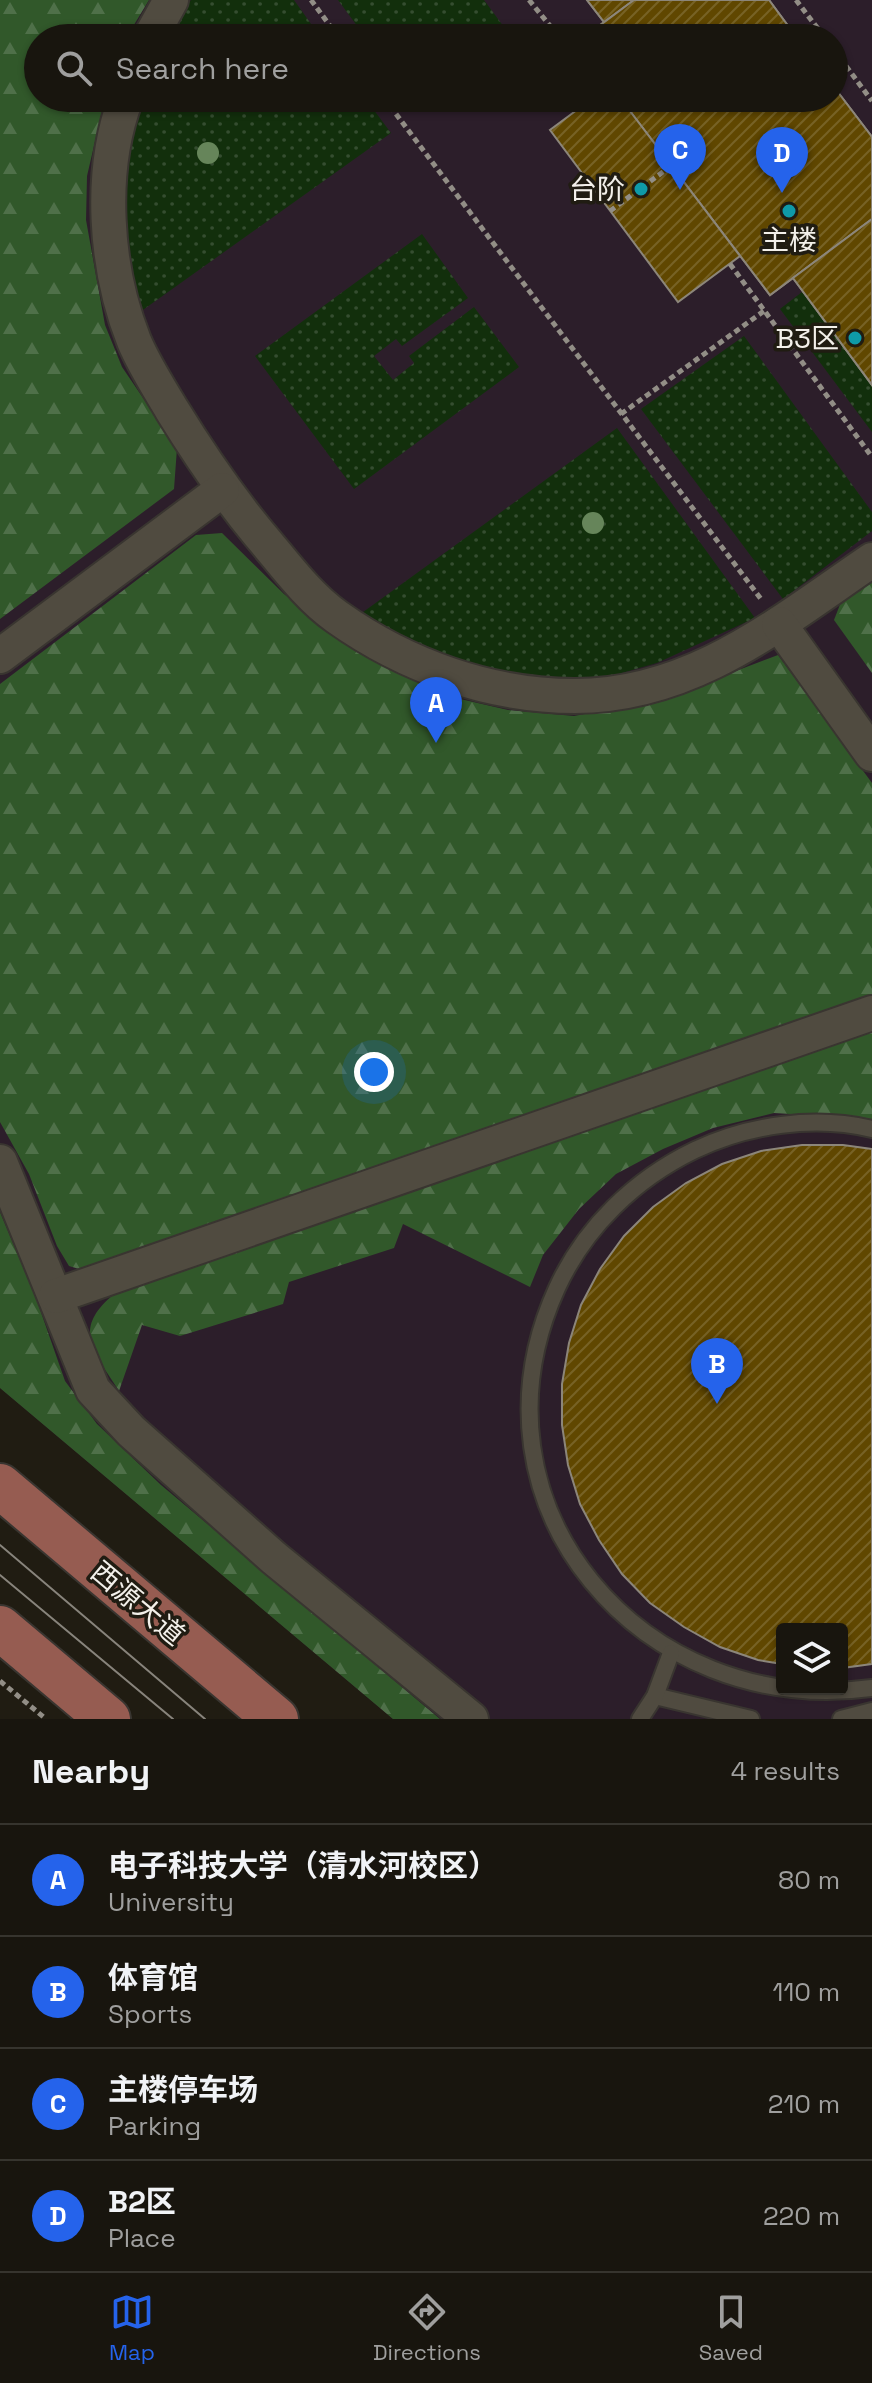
<!DOCTYPE html>
<meta charset="utf-8">
<style>
body{margin:0;font-family:"Space Grotesk","Noto Sans SC",sans-serif;background:#25221c;color:#f1f3f6}
.controls{position:absolute;right:24px;bottom:24px;display:grid;overflow:hidden;border-radius:8px;box-shadow:0 2px 6px #0004}
.controls button{width:72px;height:72px;display:grid;place-items:center;padding:0;border:0;border-bottom:2px solid #36342e;background:#18150e;color:#f1f3f6;font:40px sans-serif}
.you{position:absolute;left:374px;top:1072px;width:28px;height:28px;margin:-20px;border:6px solid #fff;border-radius:50%;background:#1a73e8;box-shadow:0 0 0 12px #1a73e833}
.badge{display:grid;place-items:center;width:52px;height:52px;border-radius:50%;background:#2563eb;color:#fff;font-size:26px;font-weight:700}
.pin{position:absolute;translate:-50% -66px;filter:drop-shadow(0 2px 4px #0008)}
.pin::after{content:'';position:absolute;top:42px;width:28px;height:24px;background:inherit;clip-path:polygon(0 0,100% 0,50% 100%)}
.list{margin:0;padding:0;list-style:none}
h2{display:flex;justify-content:space-between;align-items:center;height:104px;margin:0;padding:0 32px;font-size:34px}
h2 small{font-size:26px;font-weight:400;color:#9f9f9e}
.list li{display:grid;grid-template-columns:52px 1fr auto;gap:24px;align-items:center;box-sizing:border-box;height:112px;padding:0 32px;border-top:2px solid #36342e}
.list b{display:block;font-size:30px;white-space:nowrap}
.list p{margin:0;font-size:26px;white-space:nowrap;color:#9f9f9e}
.list em{font-size:26px;font-style:normal;color:#9f9f9e}
.icon{flex:none;width:44px;height:44px;fill:none;stroke:currentColor;stroke-width:2;stroke-linecap:round;stroke-linejoin:round}
.map{position:relative;flex:none;width:872px;height:1719px;overflow:hidden}
.search{position:absolute;background:#18150e;box-shadow:0 2px 6px #0004;left:24px;right:24px;top:24px;height:88px;display:flex;align-items:center;gap:20px;box-sizing:border-box;padding:0 28px;border-radius:44px;color:#9f9f9e;font-size:30px}
.sheet{height:552px;background:#18150e}
nav{display:flex;justify-content:space-around;align-items:center;box-sizing:border-box;height:112px;border-top:2px solid #36342e;background:#18150e;font-size:22px;color:#9f9f9e}
nav a{display:grid;justify-items:center;gap:4px}
nav .on{color:#2563eb}
.map>svg:first-child{display:block}
.education{fill:#2c1e2a;fill-rule:evenodd}
.green{fill:url(#green-dots)}
.forest{fill:url(#forest-firs)}
.building{fill:url(#building-hatch);stroke:#8c867a;stroke-width:2}
.lines{fill:none;stroke-linecap:round;stroke-linejoin:round}
.service-casing{stroke:#393530;stroke-width:20}
.minor-casing{stroke:#393530;stroke-width:38}
.primary-casing{stroke:#393530;stroke-width:48}
.path{stroke:#928e86;stroke-width:5;stroke-dasharray:6 4;stroke-linecap:butt}
.service{stroke:#504b40;stroke-width:16}
.minor{stroke:#504b40;stroke-width:34}
.primary{stroke:#965c51;stroke-width:44}
.tram{stroke:#88847c;stroke-width:2}
.tree{fill:#66855a}
.culture-dot{fill:#0f9aa8;stroke:#201c12;stroke-width:3}
.labels{text-anchor:middle;dominant-baseline:central;stroke-width:7;stroke-linejoin:round;paint-order:stroke}
.poi-label{font-size:28px;fill:#f3f0ea;stroke:#201c12;text-anchor:end}
.street-label{font-size:28px;fill:#f3f0ea;stroke:#201c12}
</style>
<div class="map">
<svg width="872" height="1719" viewBox="0 0 872 1719">
<defs>
<pattern id="green-dots" width="8" height="8" patternUnits="userSpaceOnUse" patternTransform="scale(2)"><rect width="8" height="8" fill="#122f0c"/><path d="M2 2h.1M6 6h.1" fill="none" stroke="#354d30" stroke-width="1.8" stroke-linecap="round"/></pattern>
<pattern id="forest-firs" width="22" height="20" patternUnits="userSpaceOnUse" patternTransform="scale(2)"><rect width="22" height="20" fill="#31582a"/><path d="M5 1l3.5 6h-7zM16 11l3.5 6h-7z" fill="#4f7049"/></pattern>
<pattern id="building-hatch" width="6" height="6" patternUnits="userSpaceOnUse" patternTransform="scale(2)"><rect width="6" height="6" fill="#604700"/><path d="M-1 1l2-2M0 6l6-6M5 7l2-2" fill="none" stroke="#776225"/></pattern>
</defs>
<rect width="100%" height="100%" fill="#201c12"/>
<!-- education -->
<path class="education" d="M0 0H872V1719H393L0 1388ZM38 38H834V98H38ZM782 1629H842V1689H782Z"/>
<!-- green -->
<g class="green">
<polygon points="191,0 294,0 321,38 163,38"/>
<polygon points="338,0 484,0 512,38 366,38"/>
<polygon points="139,98 365,98 391,133 140,312 122,217 124,171"/>
<polygon points="422,234 468,298 402,346 396,339 374,356 393,380 414,363 409,356 474,307 519,367 354,489 255,356"/>
<polygon points="802,292 872,385 872,432 780,309"/>
<polygon points="744,336 872,512 872,531 783,599 641,409"/>
<polygon points="617,428 755,618 657,663 604,678 552,680 485,669 439,656 359,615"/>
</g>
<!-- forest -->
<g class="forest">
<polygon points="0,0 149,0 126,38 38,38 38,98 105,98 87,176 86,220 105,325 122,367 177,448 174,489 0,619"/>
<polygon points="222,533 284,594 334,634 380,664 456,698 508,710 574,716 660,700 778,655 872,783 872,996 89,1272 69,1266 57,1246 29,1174 0,1122 0,684 196,535"/>
<polygon points="872,582 872,673 834,620 841,602"/>
<path d="M872 1031V1119L774 1113 713 1128 663 1149 616 1174 579 1209 543 1255 530 1287 403 1224 394 1248 289 1282 283 1304 180 1336 142 1325 119 1391C93 1350 70 1328 118 1291Z"/>
<polygon points="0,1212 36,1298 65,1381 97,1424 161,1485 440,1719 393,1719 0,1388"/>
</g>
<!-- building -->
<g class="building">
<polygon points="587,0 769,0 797,38 583,38 604,22"/>
<polygon points="587,0 634,0 604,22"/>
<polygon points="634,0 769,0 797,38 583,38"/>
<polygon points="834,87 872,137 872,385 793,278 770,295 620,98 834,98"/>
<polygon points="834,87 872,137 872,219 770,295 620,98 834,98"/>
<polygon points="593,98 620,98 740,256 678,302 550,130"/>
<polygon points="872,219 872,385 793,278"/>
<polygon points="802,1145 843,1145 872,1149 872,1664 842,1668 842,1629 782,1629 782,1664 758,1660 720,1647 684,1627 650,1603 622,1574 599,1540 580,1504 568,1465 562,1425 562,1384 569,1343 581,1305 600,1269 624,1236 653,1207 686,1183 722,1164 761,1151"/>
</g>
<g class="lines">
<!-- service casing -->
<g class="service-casing">
<g id="service">
<path d="M872 1129C814 1115 748 1125 695 1150 635 1179 585 1227 557 1288 458 1505 642 1719 872 1688"/>
<polyline points="655,1696 751,1719"/>
<polyline points="640,1719 655,1696 671,1653"/>
<polyline points="841,1719 872,1711"/>
</g>
</g>
<!-- minor casing -->
<g class="minor-casing">
<g id="minor">
<polyline points="150,38 171,0"/>
<path d="M126 98C98 172 105 268 134 341 144 365 159 388 172 410 199 454 226 494 259 534 283 562 307 596 337 617 406 666 490 696 575 696 693 696 779 623 872 560"/>
<polyline points="779,624 872,754"/>
<polyline points="0,656 222,490"/>
<polyline points="0,1162 93,1390 131,1431 274,1558 471,1719"/>
<polyline points="56,1296 872,1013"/>
</g>
</g>
<!-- primary casing -->
<g class="primary-casing">
<g id="primary">
<polyline points="0,1486 276,1719"/>
<polyline points="0,1628 108,1719"/>
</g>
</g>
<!-- path -->
<g class="path">
<polyline points="311,0 339,38"/>
<polyline points="529,0 560,38"/>
<polyline points="796,0 825,38"/>
<polyline points="834,50 872,101"/>
<polyline points="384,98 761,599"/>
<polyline points="610,211 671,166"/>
<polyline points="730,264 872,457"/>
<polyline points="621,414 764,311"/>
<polyline points="0,1681 46,1719"/>
</g>
<!-- service -->
<use href="#service" class="service"/>
<!-- minor -->
<use href="#minor" class="minor"/>
<!-- primary -->
<use href="#primary" class="primary"/>
<!-- tram -->
<g class="tram">
<polyline points="0,1545 205,1719"/>
<polyline points="0,1575 173,1719"/>
</g>
</g>
<!-- trees -->
<g class="tree">
<circle cx="208" cy="153" r="11"/>
<circle cx="593" cy="523" r="11"/>
</g>
<!-- markers -->
<g class="culture-dot">
<circle cx="641" cy="189" r="8"/>
<circle cx="789" cy="211" r="8"/>
<circle cx="855" cy="338" r="8"/>
</g>
<g class="labels">
<!-- poi labels -->
<g class="poi-label">
<text x="625" y="189">台阶</text>
<text x="789" y="240" text-anchor="middle">主楼</text>
<text x="839" y="338">B3区</text>
</g>
<!-- street labels -->
<g class="street-label">
<text transform="translate(138 1603) rotate(40)">西源大道</text>
</g>
</g>
</svg>
<div class="controls">
<button><svg class="icon" aria-label="layers" viewBox="0 0 24 24"><path d="M12 4l9 5-9 5-9-5zM3 14l9 5 9-5"/></svg></button>
</div>
<div class="you"></div>
<div class="pin badge" style="left:436px;top:743px">A</div>
<div class="pin badge" style="left:717px;top:1404px">B</div>
<div class="pin badge" style="left:680px;top:190px">C</div>
<div class="pin badge" style="left:782px;top:193px">D</div>
<div class="search"><svg class="icon" aria-label="search" viewBox="0 0 24 24"><circle cx="10" cy="10" r="6"/><path d="M15 15l6 6"/></svg>Search here</div>
</div>
<section class="sheet">
<h2>Nearby<small>4 results</small></h2>
<ul class="list">
<li><span class="badge">A</span><div><b>电子科技大学（清水河校区）</b><p>University</p></div><em>80 m</em></li>
<li><span class="badge">B</span><div><b>体育馆</b><p>Sports</p></div><em>110 m</em></li>
<li><span class="badge">C</span><div><b>主楼停车场</b><p>Parking</p></div><em>210 m</em></li>
<li><span class="badge">D</span><div><b>B2区</b><p>Place</p></div><em>220 m</em></li>
</ul>
</section>
<nav>
<a class="on"><svg class="icon" aria-label="map" viewBox="0 0 24 24"><path d="M3 6l6-2 6 2 6-2v14l-6 2-6-2-6 2zM9 4v14M15 6v14"/></svg>Map</a>
<a><svg class="icon" aria-label="directions" viewBox="0 0 24 24"><path d="M12 3l9 9-9 9-9-9zM9 14v-3h6M13 9l2 2-2 2"/></svg>Directions</a>
<a><svg class="icon" aria-label="saved" viewBox="0 0 24 24"><path d="M7 4h10v16l-5-4-5 4z"/></svg>Saved</a>
</nav>
